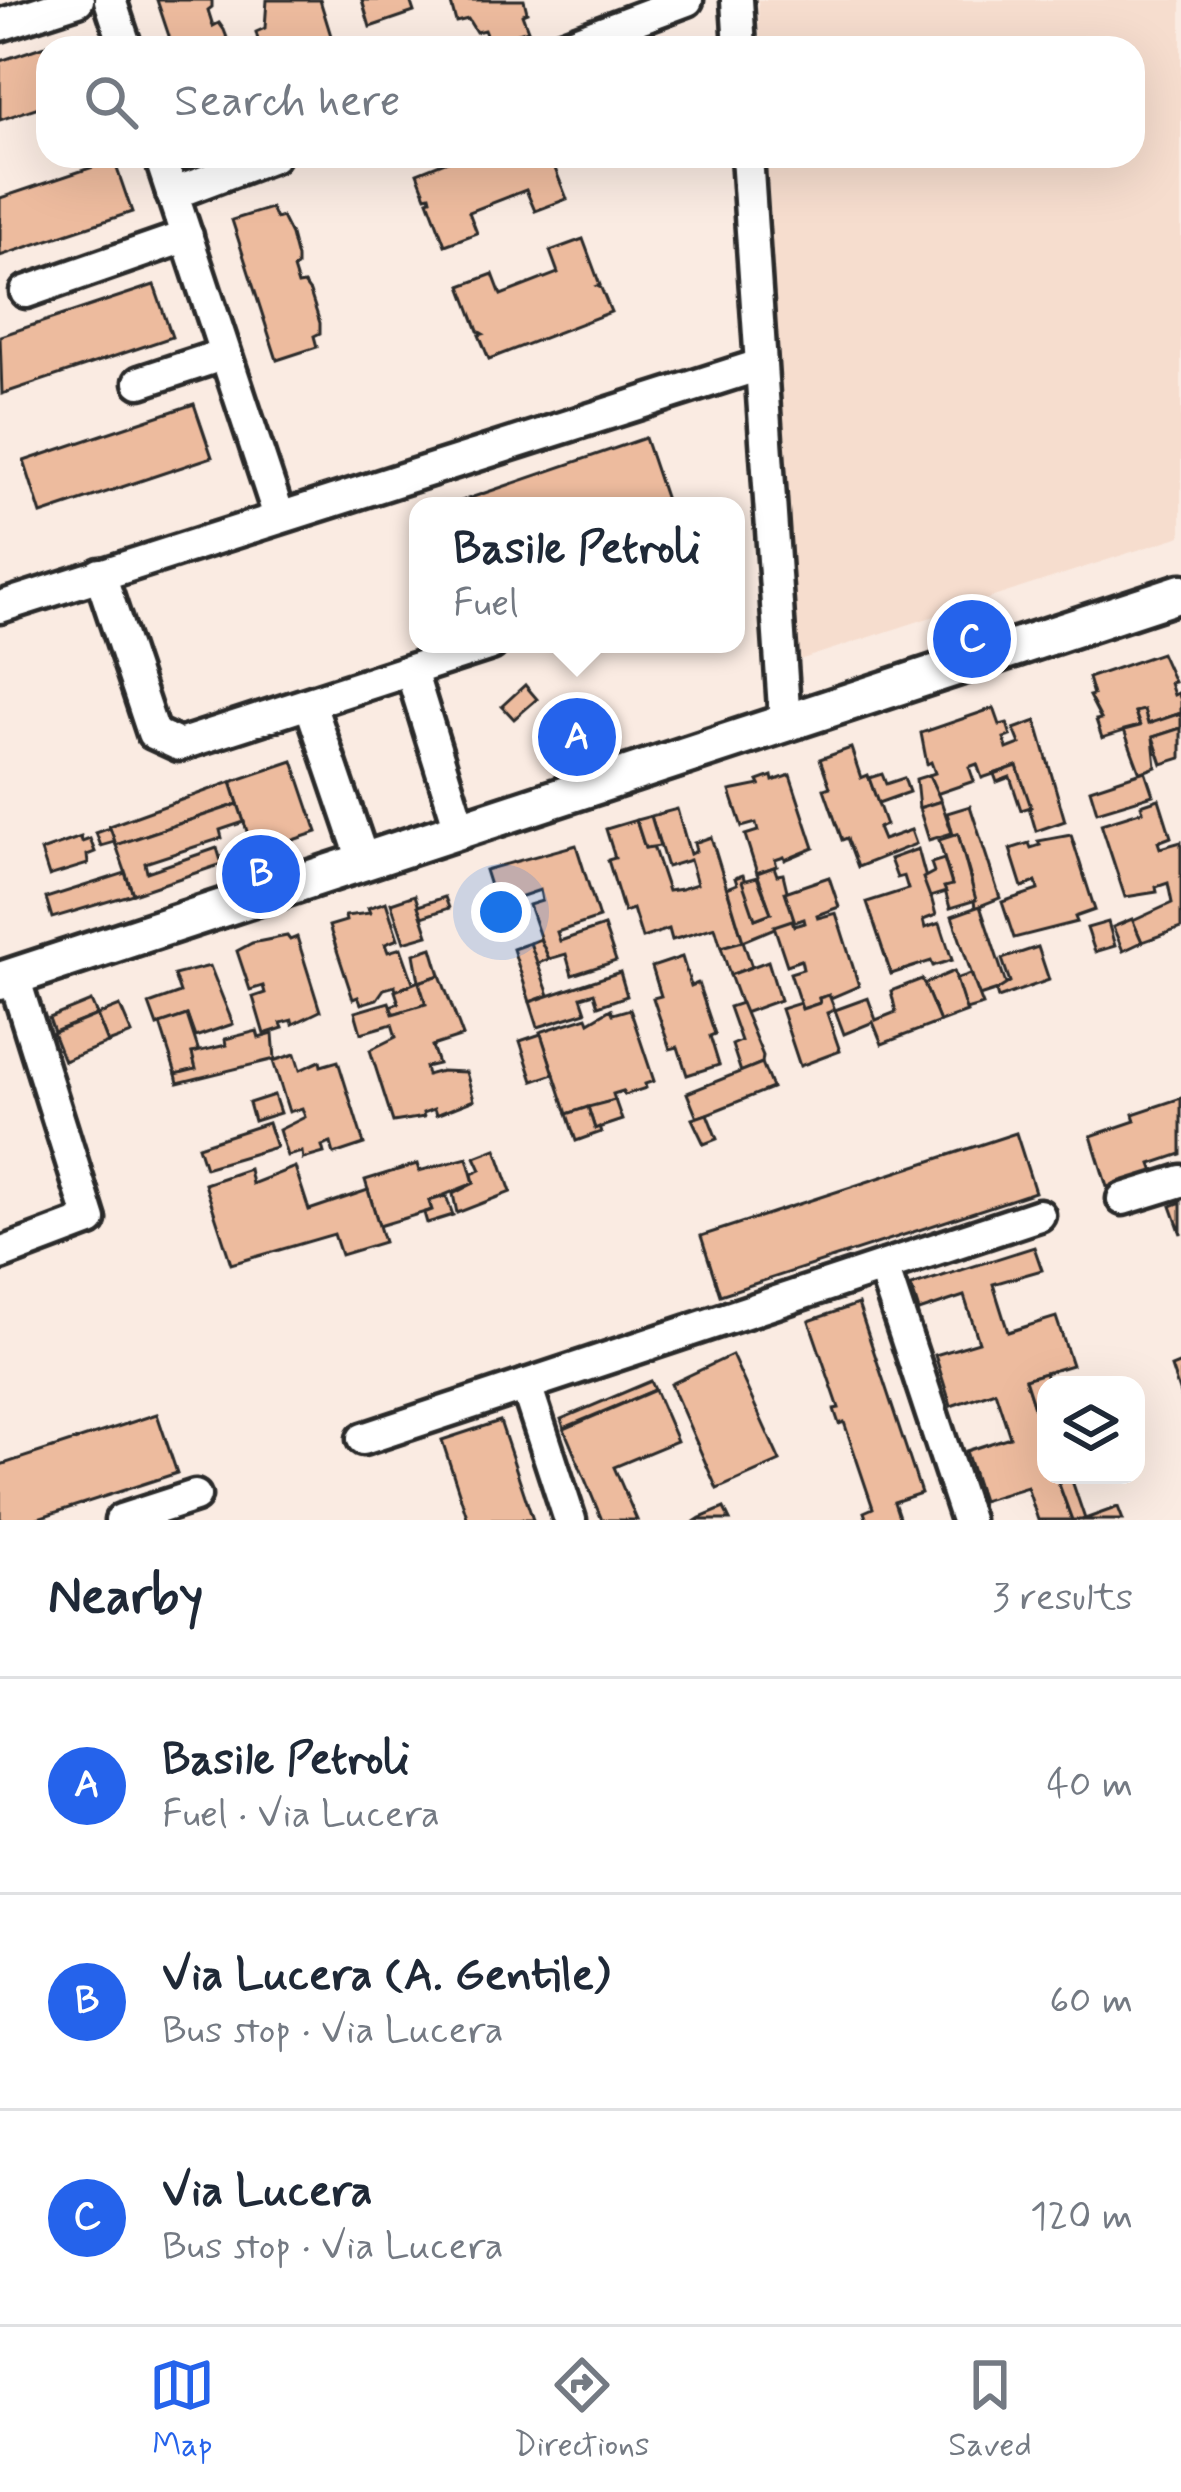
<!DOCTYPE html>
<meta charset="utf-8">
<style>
body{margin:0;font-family:Mynerve,sans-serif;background:#f2f2f3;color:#1f2937}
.controls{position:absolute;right:36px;bottom:36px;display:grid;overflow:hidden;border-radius:24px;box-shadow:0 12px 48px #0002}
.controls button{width:108px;height:108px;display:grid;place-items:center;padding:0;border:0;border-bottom:3px solid #e0e1e3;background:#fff;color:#1f2937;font:60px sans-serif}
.you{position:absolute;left:501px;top:912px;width:42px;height:42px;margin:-30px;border:9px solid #fff;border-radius:50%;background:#1a73e8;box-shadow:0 0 0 18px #1a73e833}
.badge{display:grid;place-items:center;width:78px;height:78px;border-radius:50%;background:#2563eb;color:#fff;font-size:39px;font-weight:700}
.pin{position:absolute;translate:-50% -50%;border:6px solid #fff;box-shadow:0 3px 12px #0006}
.popup{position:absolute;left:409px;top:497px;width:336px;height:156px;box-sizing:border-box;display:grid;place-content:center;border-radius:24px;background:#fff;filter:drop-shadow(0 3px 9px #0005);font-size:39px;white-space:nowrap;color:#747a83}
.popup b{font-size:45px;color:#1f2937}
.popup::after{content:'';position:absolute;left:50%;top:100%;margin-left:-24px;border:24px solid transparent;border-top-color:#fff}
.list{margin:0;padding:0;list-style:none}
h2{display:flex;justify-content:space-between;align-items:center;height:156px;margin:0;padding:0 48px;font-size:51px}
h2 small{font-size:39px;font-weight:400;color:#747a83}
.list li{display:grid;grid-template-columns:78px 1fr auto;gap:36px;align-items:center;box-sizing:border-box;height:216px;padding:0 48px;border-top:3px solid #e0e1e3}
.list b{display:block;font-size:45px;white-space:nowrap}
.list p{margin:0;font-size:39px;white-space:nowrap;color:#747a83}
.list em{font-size:39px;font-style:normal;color:#747a83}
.icon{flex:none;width:66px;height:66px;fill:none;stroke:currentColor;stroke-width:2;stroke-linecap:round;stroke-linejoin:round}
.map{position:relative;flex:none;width:1181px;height:1520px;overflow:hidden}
.search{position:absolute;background:#fff;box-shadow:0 12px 48px #0002;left:36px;right:36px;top:36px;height:132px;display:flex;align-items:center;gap:30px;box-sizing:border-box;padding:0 42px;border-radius:36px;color:#747a83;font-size:45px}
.sheet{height:804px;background:#fff}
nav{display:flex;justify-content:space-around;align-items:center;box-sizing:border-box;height:168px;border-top:3px solid #e0e1e3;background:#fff;font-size:33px;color:#747a83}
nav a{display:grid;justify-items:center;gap:6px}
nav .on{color:#2563eb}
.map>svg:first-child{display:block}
.built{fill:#f6ddce}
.building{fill:#edbb9e;stroke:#2b2b2b;stroke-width:3}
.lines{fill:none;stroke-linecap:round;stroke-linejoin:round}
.minor-casing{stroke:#2b2b2b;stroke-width:39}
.major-casing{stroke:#2b2b2b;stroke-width:45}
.minor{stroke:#fff;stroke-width:30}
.major{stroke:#fff;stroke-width:36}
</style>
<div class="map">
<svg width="1181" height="1520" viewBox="0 0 1181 1520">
<rect width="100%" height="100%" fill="#faebe2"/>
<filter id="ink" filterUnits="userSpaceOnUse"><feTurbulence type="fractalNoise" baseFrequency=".00833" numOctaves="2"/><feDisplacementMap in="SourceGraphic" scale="24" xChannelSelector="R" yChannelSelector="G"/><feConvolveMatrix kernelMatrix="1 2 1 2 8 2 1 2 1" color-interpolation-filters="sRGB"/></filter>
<g filter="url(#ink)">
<!-- built -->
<polygon class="built" points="758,0 1181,0 1181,536 793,662 766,156 1133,156 1133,48 760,48"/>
<!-- building -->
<g class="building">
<polygon points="157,0 212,0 212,7 208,10 213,26 219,23 224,30 231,48 173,48"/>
<polygon points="267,0 320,0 332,39 327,41 329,48 260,48 256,32 265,28"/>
<polygon points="362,0 410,0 414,12 370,27"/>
<polygon points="524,0 527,12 522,14 528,30 489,42 484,30 476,32 468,19 456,22 451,4 461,0"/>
<polygon points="77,35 82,48 48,48 48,104 0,120 0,61"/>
<polygon points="460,156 550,156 567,199 535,211 526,190 469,212 477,233 445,245 428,200 431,199 430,195 426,196 417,173"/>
<polygon points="114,160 132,212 0,256 0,198"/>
<polygon points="271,208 276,219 282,217 291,235 297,258 297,266 293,269 298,285 304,284 310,292 320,323 320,333 314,336 317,347 277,360 232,220"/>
<polygon points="583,239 600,285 597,286 601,288 611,312 489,359 479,335 483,334 478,331 461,286 493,274 501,295 558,273 550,251"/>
<polygon points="154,285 172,337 2,394 0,336"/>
<polygon points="194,404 212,457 41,514 24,461"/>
<polygon points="645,438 668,506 447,506"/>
<polygon points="1161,653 1174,682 1170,683 1174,695 1178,693 1181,700 1181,713 1148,724 1144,710 1135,712 1140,726 1102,738 1096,720 1101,719 1089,696 1093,695 1088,678"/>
<polygon points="525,685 537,699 514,719 502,706"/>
<polygon points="994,708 1000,725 1007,723 1011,736 1004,738 1007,749 1020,744 1014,729 1036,721 1065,821 1036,831 1017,766 982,778 977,764 969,767 974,781 936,794 929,775 935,773 931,762 927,764 921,733"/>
<polygon points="1144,710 1148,724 1181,713 1181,728 1153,737 1156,767 1140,773 1124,730 1140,726 1135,712"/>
<polygon points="584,712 595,745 567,754 557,721"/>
<polygon points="1181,728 1181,758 1162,764 1153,737"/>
<polygon points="851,748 861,778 868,775 886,825 878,828 883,840 911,830 916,844 858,867 847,838 842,840 824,789 830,787 820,759"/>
<polygon points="293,761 317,832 254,853 231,782"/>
<polygon points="1017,766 1031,807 1021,810 1010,777 997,782 994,774"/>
<polygon points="1145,771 1153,795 1097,812 1090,789"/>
<polygon points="882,774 886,784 904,778 909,792 878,803 869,778"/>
<polygon points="790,775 814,848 785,860 784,857 775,860 777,866 757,873 745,835 758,831 756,823 742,827 730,791 760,785 758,781 772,776 773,781"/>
<polygon points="929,775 941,801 919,808 916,779"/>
<polygon points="231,782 238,804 116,845 109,826"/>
<polygon points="1159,799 1171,837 1158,842 1160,848 1181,842 1181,928 1142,942 1133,921 1172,903 1168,883 1156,887 1157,892 1125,897 1101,824 1143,811 1141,805"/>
<polygon points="941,801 952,833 929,840 919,808"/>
<polygon points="238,804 244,822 220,830 222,838 145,863 147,872 217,848 222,864 133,894 116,845"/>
<polygon points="970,806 1000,898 975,908 971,879 958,834 953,835 947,813"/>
<polygon points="677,809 690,854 696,851 694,843 711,837 743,941 721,947 715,927 672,940 669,929 642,938 633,909 624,912 608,860 615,858 606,829 636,820 645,848 653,846 668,891 681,889 697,884 690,860 667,867 651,816"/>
<polygon points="651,816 660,846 645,848 636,820"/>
<polygon points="110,828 115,842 101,846 96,833"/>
<polygon points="958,834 976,900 950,908 944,887 952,885 939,840"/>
<polygon points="1071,835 1095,910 1075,917 1077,922 1014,938 1002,902 1038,890 1036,882 1022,887 1010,849 1029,843 1031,848 1040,845 1038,841"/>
<polygon points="81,837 82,842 90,839 95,852 87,855 88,864 49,876 41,851"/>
<polygon points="576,845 599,918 557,932 560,941 604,926 616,961 572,975 566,954 549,959 542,943 529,905 542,901 540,890 496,905 485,870"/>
<polygon points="918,849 936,915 923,920 925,928 940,923 952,960 933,966 931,961 891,974 867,902 908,889 904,876 897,878 890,859"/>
<polygon points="944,859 952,885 944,887 946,892 930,897 923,878 934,872 931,863"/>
<polygon points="774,867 777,875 783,874 794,920 743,941 727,888 737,884 735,878 743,875 755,919 771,913 757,873"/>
<polygon points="125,873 133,894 52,918 46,898"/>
<polygon points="757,877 771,913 755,919 742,881"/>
<polygon points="829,877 839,907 817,915 818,918 836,913 859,986 831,998 829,995 819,998 820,1003 802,1009 790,973 803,969 801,960 787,965 774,926 792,920 794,926 805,923 804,919 795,922 785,892"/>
<polygon points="415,895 428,935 404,942 391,903"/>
<polygon points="445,897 449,908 422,917 418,906"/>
<polygon points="386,902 398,939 385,944 388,952 401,948 414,985 396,991 395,986 384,989 377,999 361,1004 358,997 353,999 329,926 346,921 345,916 370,913 368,908"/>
<polygon points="980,906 1007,987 979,996 952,916"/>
<polygon points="1132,919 1142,942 1123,951 1113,927"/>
<polygon points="1108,922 1115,946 1095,952 1087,928"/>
<polygon points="287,936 290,940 297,937 320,1011 293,1024 292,1020 281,1023 283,1028 264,1034 253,997 265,993 263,986 250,990 237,951 252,943"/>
<polygon points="540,939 549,959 536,964 530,943"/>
<polygon points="743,941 752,967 730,975 721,947"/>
<polygon points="530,943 549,995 530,1002 513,949"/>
<polygon points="1038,947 1049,980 998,998 996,991 1010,982 1002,959"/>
<polygon points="432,948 440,975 419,982 426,1004 393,1014 390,1006 399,1003 395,991 419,981 414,954"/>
<polygon points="682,957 691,986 698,983 715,1034 710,1036 719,1065 687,1075 678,1047 670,1049 653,998 661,996 652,967"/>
<polygon points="768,961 780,1000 744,1013 730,975"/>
<polygon points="210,966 233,1024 195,1037 187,1015 157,1026 149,1004 180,993 174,975"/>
<polygon points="954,971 967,1012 940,1022 924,984"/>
<polygon points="620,972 627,996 598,1006 594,993 581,997 586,1012 538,1027 530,1002"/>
<polygon points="971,974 983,1005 966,1010 956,979"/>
<polygon points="440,975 463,1036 432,1046 438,1064 425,1067 427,1075 441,1071 466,1072 474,1100 436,1115 434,1109 423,1113 424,1117 393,1122 370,1050 396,1037 392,1024 361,1033 355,1012 389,1002 393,1014 426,1004 419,982"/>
<polygon points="922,979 940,1022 882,1044 873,1022 844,1034 835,1010 868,998 876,1020 896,1012 891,991"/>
<polygon points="829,995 835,1010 827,1013 840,1051 800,1066 781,1009 800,1003 802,1009 820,1003 819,998"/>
<polygon points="91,1001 97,1015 54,1032 49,1018"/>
<polygon points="741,1003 763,1056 762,1063 741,1072 732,1045 741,1041 729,1007"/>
<polygon points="120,1006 132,1034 108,1043 97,1015"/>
<polygon points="611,1009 613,1014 630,1009 654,1081 645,1084 646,1088 624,1095 623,1091 613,1094 615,1100 567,1114 540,1032 587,1017 589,1022"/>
<polygon points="97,1015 108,1043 64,1061 53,1033"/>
<polygon points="187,1015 199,1052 192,1053 196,1069 176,1074 160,1024"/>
<polygon points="257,1031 259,1038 273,1034 275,1059 178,1083 176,1074 196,1069 192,1053 226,1045 225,1039"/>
<polygon points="541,1034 554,1074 533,1081 520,1041"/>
<polygon points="295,1054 300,1070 320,1061 321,1066 338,1061 364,1144 334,1154 331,1143 322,1146 324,1153 303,1159 302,1152 287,1156 279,1130 305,1117 302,1108 289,1112 273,1061"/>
<polygon points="762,1063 772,1088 697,1118 687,1093"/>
<polygon points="274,1095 280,1113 254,1121 249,1103"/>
<polygon points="1181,1098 1181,1154 1151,1164 1154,1172 1107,1187 1091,1136 1135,1121 1133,1114"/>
<polygon points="615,1100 622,1120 595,1129 588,1107"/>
<polygon points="588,1107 595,1129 599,1127 601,1132 576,1141 567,1114"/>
<polygon points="707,1114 717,1139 704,1144 692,1119"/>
<polygon points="268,1123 276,1147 205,1168 198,1146"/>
<polygon points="1016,1133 1035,1192 720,1295 701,1236"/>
<polygon points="496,1149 511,1192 457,1213 453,1194 474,1183 472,1174 481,1170 475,1157"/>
<polygon points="467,1158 474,1183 429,1201 432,1210 379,1226 365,1180 417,1164 419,1171"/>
<polygon points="295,1167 309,1210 368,1190 384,1242 341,1255 334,1234 231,1264 205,1184 249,1169 252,1184"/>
<polygon points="446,1196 453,1215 427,1223 424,1213 432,1210 429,1201"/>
<polygon points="1181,1202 1181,1234 1171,1206"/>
<polygon points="1034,1247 1042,1270 993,1284 1008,1332 1056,1317 1072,1365 1025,1379 1041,1429 1046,1427 1046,1475 1060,1475 1056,1476 1072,1520 1038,1520 1027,1487 982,1501 966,1451 1010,1437 995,1391 951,1406 935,1355 979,1342 964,1296 919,1311 911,1286"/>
<polygon points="858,1304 921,1493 894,1502 900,1520 867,1520 864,1512 873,1508 844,1422 839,1424 834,1409 839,1408 809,1321"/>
<polygon points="732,1355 780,1461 717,1489 671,1384"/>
<polygon points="1181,1363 1181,1397 1171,1367"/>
<polygon points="1045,1373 1049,1385 1046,1427 1041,1429 1025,1379"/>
<polygon points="651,1381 655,1390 564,1428 561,1419"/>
<polygon points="655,1390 677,1441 614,1467 637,1520 602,1520 564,1429"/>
<polygon points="157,1414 177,1473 32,1520 0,1520 0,1465"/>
<polygon points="500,1421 533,1520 468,1520 442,1440"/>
<polygon points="1070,1475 1085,1519 1082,1520 1072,1520 1056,1476"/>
<polygon points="1118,1507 1123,1520 1082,1520 1085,1519"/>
<polygon points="724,1508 730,1520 697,1520 700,1518"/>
</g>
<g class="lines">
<!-- minor casing -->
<g class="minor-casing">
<g id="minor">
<polyline points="110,0 126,48"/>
<polyline points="737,0 740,48"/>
<polyline points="0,25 78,0"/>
<polyline points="559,48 687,0"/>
<polyline points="160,156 279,516"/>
<polyline points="747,156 785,724"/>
<polyline points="172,194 273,156"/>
<polyline points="26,292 187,236"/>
<polyline points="140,382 225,354"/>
<polyline points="100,574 153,733 179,745 491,644"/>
<polyline points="0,607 760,365"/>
<polyline points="411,671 461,832"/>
<polyline points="310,704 364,863"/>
<polyline points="1123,1199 1181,1181"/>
<polyline points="0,1254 90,1220 14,977"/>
<polyline points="883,1267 967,1520"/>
<polyline points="526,1385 570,1520"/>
<polyline points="363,1439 1039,1215"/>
<polyline points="121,1520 195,1496"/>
</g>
</g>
<!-- major casing -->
<g class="major-casing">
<polyline id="major" points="0,981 1181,593"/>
</g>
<!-- minor -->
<use href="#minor" class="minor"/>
<!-- major -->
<use href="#major" class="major"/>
</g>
</g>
</svg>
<div class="controls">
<button><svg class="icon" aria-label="layers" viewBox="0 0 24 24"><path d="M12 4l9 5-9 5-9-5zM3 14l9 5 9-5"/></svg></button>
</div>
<div class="you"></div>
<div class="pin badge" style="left:577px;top:737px">A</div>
<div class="popup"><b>Basile Petroli</b>Fuel</div>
<div class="pin badge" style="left:261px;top:874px">B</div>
<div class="pin badge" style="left:972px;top:639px">C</div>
<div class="search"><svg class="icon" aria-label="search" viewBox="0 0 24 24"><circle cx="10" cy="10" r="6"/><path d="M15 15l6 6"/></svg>Search here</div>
</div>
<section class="sheet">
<h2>Nearby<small>3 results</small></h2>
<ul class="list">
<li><span class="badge">A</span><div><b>Basile Petroli</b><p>Fuel · Via Lucera</p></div><em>40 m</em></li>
<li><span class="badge">B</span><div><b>Via Lucera (A. Gentile)</b><p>Bus stop · Via Lucera</p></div><em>60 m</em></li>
<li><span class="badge">C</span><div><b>Via Lucera</b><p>Bus stop · Via Lucera</p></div><em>120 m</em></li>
</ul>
</section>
<nav>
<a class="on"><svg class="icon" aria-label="map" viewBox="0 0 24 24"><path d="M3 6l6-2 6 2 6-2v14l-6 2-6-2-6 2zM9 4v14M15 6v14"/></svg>Map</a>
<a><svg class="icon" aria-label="directions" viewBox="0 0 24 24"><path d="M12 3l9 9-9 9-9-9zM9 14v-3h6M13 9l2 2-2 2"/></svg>Directions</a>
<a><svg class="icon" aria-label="saved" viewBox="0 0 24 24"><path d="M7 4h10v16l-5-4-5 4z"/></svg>Saved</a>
</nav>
